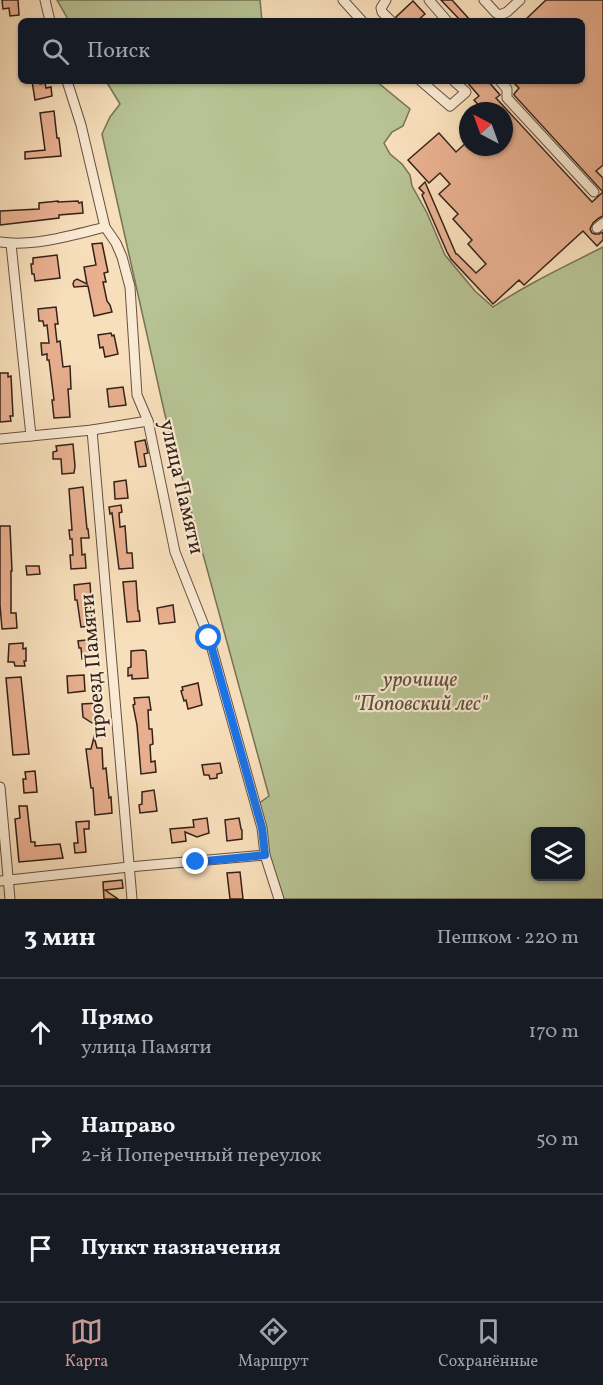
<!DOCTYPE html>
<html lang="ru">
<meta charset="utf-8">
<style>
body{margin:0;font-family:Vollkorn,serif;background:#242831;color:#f1f3f6}
.controls{position:absolute;right:18px;bottom:18px;display:grid;overflow:hidden;border-radius:9px;box-shadow:0 2px 4px #0004}
.controls button{width:54px;height:54px;display:grid;place-items:center;padding:0;border:0;border-bottom:2px solid #363941;background:#171b24;color:#f1f3f6;font:30px sans-serif}
.compass{position:absolute;left:459px;top:102px;width:54px;height:54px;border-radius:50%;background:#171b24;box-shadow:0 2px 4px #0004;rotate:319deg}
.stop{position:absolute;width:18px;height:18px;margin:-14px;border:4px solid #1a73e8;border-radius:50%;background:#fff}
.stop.end{background:#1a73e8;border-color:#fff;box-shadow:0 2px 6px #0008}
.list{margin:0;padding:0;list-style:none}
h2{display:flex;justify-content:space-between;align-items:center;height:78px;margin:0;padding:0 24px;font-size:26px}
h2 small{font-size:20px;font-weight:400;color:#9ea1a6}
.list li{display:grid;grid-template-columns:39px 1fr auto;gap:18px;align-items:center;box-sizing:border-box;height:108px;padding:0 24px;border-top:2px solid #363941}
.list b{display:block;font-size:22px;white-space:nowrap}
.list p{margin:0;font-size:20px;white-space:nowrap;color:#9ea1a6}
.list em{font-size:20px;font-style:normal;color:#9ea1a6}
.icon{flex:none;width:33px;height:33px;fill:none;stroke:currentColor;stroke-width:2;stroke-linecap:round;stroke-linejoin:round}
.map{position:relative;flex:none;width:603px;height:899px;overflow:hidden}
.search{position:absolute;background:#171b24;box-shadow:0 2px 4px #0004;left:18px;right:18px;top:18px;height:66px;display:flex;align-items:center;gap:15px;box-sizing:border-box;padding:0 21px;border-radius:9px;color:#9ea1a6;font-size:22px}
.sheet{height:402px;background:#171b24}
nav{display:flex;justify-content:space-around;align-items:center;box-sizing:border-box;height:84px;border-top:2px solid #363941;background:#171b24;font-size:16px;color:#9ea1a6}
nav a{display:grid;justify-items:center;gap:3px}
nav .on{color:#c59692}
.map>svg:first-child{display:block}
.green{fill:#b7c394;stroke:#767256;stroke-width:1.5;fill-rule:evenodd}
.building{fill:#e9b090;stroke:#342219;stroke-width:1.5}
.lines{fill:none;stroke-linecap:round;stroke-linejoin:round}
.minor-casing{stroke:#655142;stroke-width:11}
.minor{stroke:#faead3;stroke-width:9}
.route{stroke:#1a73e8;stroke-width:8}
.labels{text-anchor:middle;dominant-baseline:central;stroke-width:4.5;stroke-linejoin:round;paint-order:stroke}
.street-label{font-size:21px;fill:#342219;stroke:#faead3}
.park-label{font-size:21px;font-style:italic;fill:#5b523e;stroke:#faead3}
</style>
<div class="map">
<svg width="603" height="899" viewBox="0 0 603 899">
<rect width="100%" height="100%" fill="#f8dfbb"/>
<filter id="stains"><feTurbulence type="fractalNoise" baseFrequency=".00333" numOctaves="4"/><feColorMatrix values="0 0 0 0 .2 0 0 0 0 .09 0 0 0 0 .02 0 0 0 .5 -.17"/></filter>
<radialGradient id="worn" r=".72"><stop offset=".6" stop-color="#630" stop-opacity="0"/><stop offset="1" stop-color="#630" stop-opacity=".3"/></radialGradient>
<!-- green -->
<g class="green">
<polygon points="57,0 260,0 262,21 69,21"/>
<path d="M106 81H376L410 109 403 126 392 132 384 143 390 154 402 164 410 175 412 186 427 213 445 255 475 291 493 307C527 284 566 266 603 247V899H278L254 807 269 796 165 415 102 134 110 117 120 104ZM536 832H580V876H536Z"/>
</g>
<!-- building -->
<g class="building">
<polygon points="2,0 18,0 19,15 10,16 9,8 3,9"/>
<polygon points="441,0 452,0 471,21 461,21"/>
<polygon points="546,0 603,0 603,165 596,171 603,178 603,192 514,95 514,94 519,88 512,81 582,81 582,21 524,21"/>
<polygon points="413,1 425,14 417,21 398,21 396,17"/>
<polygon points="32,81 39,81 40,84 45,83 46,88 51,87 52,96 35,100"/>
<polygon points="466,81 488,81 500,95 496,98 592,202 603,192 603,216 599,218 593,223 590,229 592,233 595,234 599,234 603,232 603,240 597,246 583,231 524,285 519,280 493,304 451,259 447,252 422,195 424,193 419,188 425,182 456,254 457,254 476,273 486,264 468,244 472,240 453,219 458,214 439,194 450,184 440,173 429,183 408,160 439,133 456,152 468,141 468,147 504,147 504,111 484,111 474,100 479,96"/>
<polygon points="54,111 57,138 59,138 61,156 25,159 25,152 45,150 40,113"/>
<polygon points="58,201 58,202 78,201 79,203 82,202 83,213 59,215 59,218 0,225 0,211 39,209 39,203"/>
<polygon points="102,243 108,272 104,273 106,282 103,282 107,301 110,305 112,312 94,316 88,286 74,287 73,284 74,281 77,279 87,284 84,267 96,265 92,244"/>
<polygon points="57,255 60,278 35,281 34,274 32,274 31,264 33,264 33,258"/>
<polygon points="56,307 58,324 55,324 57,342 60,341 63,367 70,366 71,389 68,389 70,417 54,418 52,400 54,400 49,360 47,360 47,354 42,355 41,343 49,343 47,325 44,326 43,321 39,321 38,309"/>
<polygon points="111,333 112,336 114,335 118,354 105,357 103,347 100,348 98,335"/>
<polygon points="0,373 8,373 8,377 11,376 13,416 10,416 11,421 0,422"/>
<polygon points="123,387 126,405 109,407 107,389"/>
<polygon points="145,440 148,453 144,454 146,466 139,467 135,442"/>
<polygon points="73,444 75,466 74,473 62,474 61,459 53,459 53,452 57,451 56,446"/>
<polygon points="126,480 128,498 115,499 114,482"/>
<polygon points="83,487 87,529 88,529 89,538 81,538 82,555 85,554 86,568 71,569 70,555 73,555 72,539 70,539 69,530 72,530 69,489"/>
<polygon points="121,505 122,512 119,513 120,527 125,526 127,553 132,553 133,568 119,569 112,513 110,514 109,507"/>
<polygon points="0,526 10,526 12,571 11,571 11,613 16,613 17,628 2,629 0,605"/>
<polygon points="26,566 39,566 40,574 27,575"/>
<polygon points="136,581 138,611 139,611 140,621 127,622 123,582"/>
<polygon points="90,583 91,598 89,598 93,626 81,627 77,600 75,600 74,585"/>
<polygon points="173,605 175,622 159,624 157,608"/>
<polygon points="95,639 96,657 82,659 81,648 79,648 78,641"/>
<polygon points="23,643 23,649 26,648 26,661 24,661 25,666 15,666 14,662 8,662 9,644"/>
<polygon points="143,650 146,651 148,678 132,679 132,675 128,676 128,668 131,667 131,651"/>
<polygon points="84,675 85,691 68,693 67,676"/>
<polygon points="21,677 29,754 13,755 6,678"/>
<polygon points="198,683 202,705 188,709 186,700 184,701 181,691 183,690 182,687"/>
<polygon points="149,697 151,710 148,710 149,729 152,729 153,744 150,745 151,762 155,761 156,772 141,774 137,725 133,705 135,704 134,698"/>
<polygon points="98,703 100,719 92,723 83,717 82,704"/>
<polygon points="94,737 97,748 102,748 103,769 106,768 109,798 111,797 112,813 95,815 93,788 91,788 86,749 91,749"/>
<polygon points="220,763 222,773 217,774 217,778 210,779 209,775 204,775 202,765"/>
<polygon points="35,771 37,792 24,793 23,779 26,779 25,772"/>
<polygon points="154,790 157,811 140,813 139,805 142,804 142,792"/>
<polygon points="19,806 27,806 31,842 35,842 35,846 60,844 63,858 19,862 15,819 20,818"/>
<polygon points="207,818 209,833 197,837 185,832 186,841 172,843 170,829 194,827 193,820"/>
<polygon points="239,818 241,829 242,830 242,839 227,841 225,820"/>
<polygon points="89,821 89,829 84,829 86,852 75,853 74,843 78,843 76,822"/>
<polygon points="240,872 243,899 230,899 227,873"/>
<polygon points="122,880 123,888 105,890 118,899 104,899 103,882"/>
</g>
<g class="lines">
<!-- minor casing -->
<g class="minor-casing">
<g id="minor">
<polyline points="45,0 50,21"/>
<polyline points="343,0 362,21"/>
<polyline points="386,0 381,8 382,12 391,21"/>
<polyline points="429,0 447,21"/>
<polyline points="484,0 496,13 500,15 507,12 520,0"/>
<polyline points="67,81 81,125 105,227 116,243 122,257 130,287 137,395 148,421 175,552 209,638 262,828 265,855 279,899"/>
<polyline points="421,81 450,106 466,92 454,81"/>
<polyline points="500,81 507,89 507,98 594,192"/>
<polyline points="597,228 603,223"/>
<path d="M0 242C33 247 73 235 105 227"/>
<polyline points="11,244 31,436"/>
<polyline points="92,430 132,899"/>
<polyline points="0,439 92,430 148,421"/>
<polyline points="0,787 10,899"/>
<polyline points="0,881 129,867 265,855"/>
</g>
</g>
<!-- minor -->
<use href="#minor" class="minor"/>
</g>
<g class="lines">
<!-- route -->
<polyline class="route" points="196,862 265,855 262,828 209,638"/>
</g>
<g class="labels">
<!-- street labels -->
<g class="street-label">
<text transform="translate(181 487) rotate(77)">улица Памяти</text>
<text transform="translate(94 666) rotate(-95)">проезд Памяти</text>
</g>
<!-- park labels -->
<g class="park-label">
<text x="420" y="680">урочище<tspan x="420" dy="24">"Поповский лес"</tspan></text>
</g>
</g>
<rect width="100%" height="100%" filter="url(#stains)"/>
<rect width="100%" height="100%" fill="url(#worn)"/>
</svg>
<div class="controls">
<button><svg class="icon" aria-label="layers" viewBox="0 0 24 24"><path d="M12 4l9 5-9 5-9-5zM3 14l9 5 9-5"/></svg></button>
</div>
<svg class="compass" viewBox="-18 -18 36 36"><path d="M0-13l5 13h-10z" fill="#e53935"/><path d="M0 13l5-13h-10z" fill="#9ea1a6"/></svg>
<div class="stop" style="left:209px;top:638px"></div>
<div class="stop end" style="left:196px;top:862px"></div>
<div class="search"><svg class="icon" aria-label="search" viewBox="0 0 24 24"><circle cx="10" cy="10" r="6"/><path d="M15 15l6 6"/></svg>Поиск</div>
</div>
<section class="sheet">
<h2>3 мин<small>Пешком · 220 m</small></h2>
<ul class="list">
<li><svg class="icon" aria-label="ahead" viewBox="0 0 24 24"><path d="M12 20V5M6 11l6-6 6 6"/></svg><div><b>Прямо</b><p>улица Памяти</p></div><em>170 m</em></li>
<li><svg class="icon" aria-label="right" viewBox="0 0 24 24"><path d="M7 20v-9h11M14 6l5 5-5 5"/></svg><div><b>Направо</b><p>2-й Поперечный переулок</p></div><em>50 m</em></li>
<li><svg class="icon" aria-label="arrive" viewBox="0 0 24 24"><path d="M6 21V4h12l-3 4 3 4H6"/></svg><div><b>Пункт назначения</b></div></li>
</ul>
</section>
<nav>
<a class="on"><svg class="icon" aria-label="map" viewBox="0 0 24 24"><path d="M3 6l6-2 6 2 6-2v14l-6 2-6-2-6 2zM9 4v14M15 6v14"/></svg>Карта</a>
<a><svg class="icon" aria-label="directions" viewBox="0 0 24 24"><path d="M12 3l9 9-9 9-9-9zM9 14v-3h6M13 9l2 2-2 2"/></svg>Маршрут</a>
<a><svg class="icon" aria-label="saved" viewBox="0 0 24 24"><path d="M7 4h10v16l-5-4-5 4z"/></svg>Сохранённые</a>
</nav>
